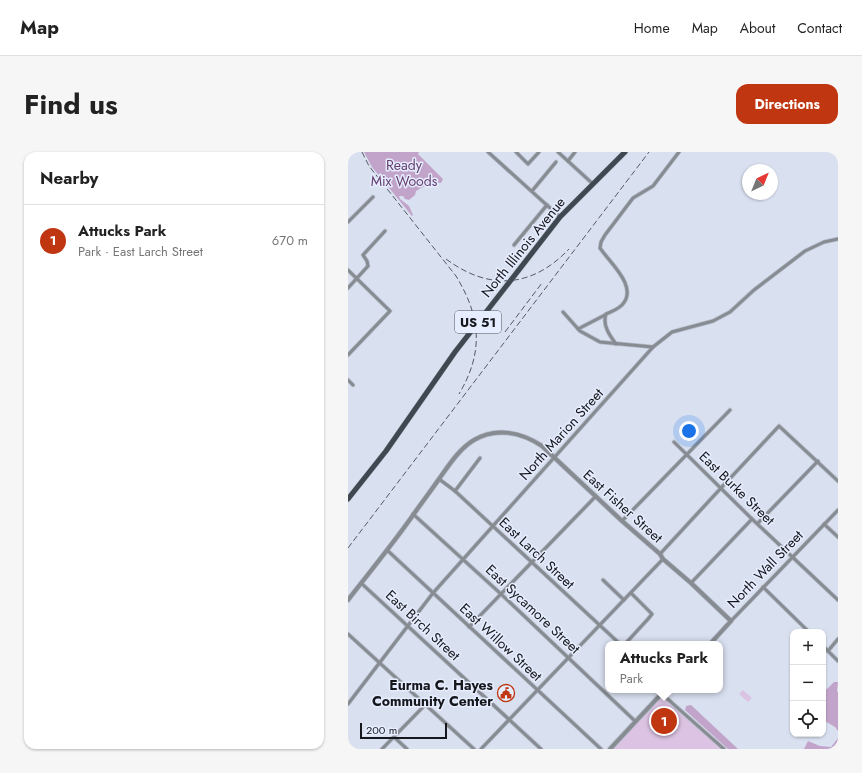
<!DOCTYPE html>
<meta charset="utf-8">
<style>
body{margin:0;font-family:Jost,sans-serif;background:#f6f6f6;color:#222}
.controls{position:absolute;right:12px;bottom:12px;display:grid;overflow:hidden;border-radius:8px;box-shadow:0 1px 3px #0004}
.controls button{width:36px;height:36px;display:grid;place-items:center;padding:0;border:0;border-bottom:1px solid #e0e0e0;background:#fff;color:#222;font:20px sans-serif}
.compass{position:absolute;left:394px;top:12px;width:36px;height:36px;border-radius:50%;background:#fff;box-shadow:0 1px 3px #0004;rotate:43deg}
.scale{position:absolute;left:12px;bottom:10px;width:87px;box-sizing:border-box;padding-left:4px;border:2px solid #15171c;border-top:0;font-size:11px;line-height:14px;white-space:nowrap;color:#15171c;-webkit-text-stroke:3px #e6edfe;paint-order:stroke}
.you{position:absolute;left:341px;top:279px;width:14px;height:14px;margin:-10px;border:3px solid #fff;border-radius:50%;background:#1a73e8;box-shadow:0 0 0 6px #1a73e833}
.badge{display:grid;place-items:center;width:26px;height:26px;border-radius:50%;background:#bf3611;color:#fff;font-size:13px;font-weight:700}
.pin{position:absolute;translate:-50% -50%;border:2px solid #fff;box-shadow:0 1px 4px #0006}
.popup{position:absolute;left:257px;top:489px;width:118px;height:52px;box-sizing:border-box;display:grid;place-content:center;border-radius:8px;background:#fff;filter:drop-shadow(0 1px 3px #0005);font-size:13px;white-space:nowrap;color:#767676}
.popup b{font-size:15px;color:#222}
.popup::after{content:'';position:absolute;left:50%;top:100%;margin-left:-8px;border:8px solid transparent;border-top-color:#fff}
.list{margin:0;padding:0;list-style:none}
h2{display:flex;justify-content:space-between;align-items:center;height:52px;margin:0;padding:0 16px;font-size:17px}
h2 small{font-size:13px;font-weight:400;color:#767676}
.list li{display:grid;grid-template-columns:26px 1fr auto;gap:12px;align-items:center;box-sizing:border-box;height:72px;padding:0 16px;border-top:1px solid #e0e0e0}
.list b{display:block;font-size:15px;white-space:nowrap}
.list p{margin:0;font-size:13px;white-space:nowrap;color:#767676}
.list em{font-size:13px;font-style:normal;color:#767676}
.icon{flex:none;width:22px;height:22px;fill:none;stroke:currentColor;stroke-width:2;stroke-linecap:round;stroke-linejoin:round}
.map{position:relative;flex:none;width:490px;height:597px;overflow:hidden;border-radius:12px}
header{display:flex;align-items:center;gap:24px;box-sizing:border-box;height:56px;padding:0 20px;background:#fff;border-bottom:1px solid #e0e0e0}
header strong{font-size:19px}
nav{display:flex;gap:22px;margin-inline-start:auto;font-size:14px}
.intro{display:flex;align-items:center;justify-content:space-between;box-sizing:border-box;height:96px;padding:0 24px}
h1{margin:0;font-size:28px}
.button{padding:10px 18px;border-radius:12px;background:#bf3611;color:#fff;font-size:14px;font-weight:700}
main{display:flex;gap:24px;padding:0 24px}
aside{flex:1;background:#fff;border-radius:12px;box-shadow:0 1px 3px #0004}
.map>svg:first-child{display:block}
.green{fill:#dcc3e3}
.forest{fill:#c2a4ca}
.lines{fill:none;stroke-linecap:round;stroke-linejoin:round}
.minor-casing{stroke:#b6bcca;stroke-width:4.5}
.tertiary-casing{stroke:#b6bcca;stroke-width:5.5}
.primary-casing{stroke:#b6bcca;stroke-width:6}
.minor{stroke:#868c91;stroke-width:3}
.tertiary{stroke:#868c91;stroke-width:4}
.primary{stroke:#3d4850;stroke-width:5}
.rail{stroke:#565962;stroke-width:1;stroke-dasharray:6 3;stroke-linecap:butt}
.labels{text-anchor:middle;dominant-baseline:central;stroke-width:3;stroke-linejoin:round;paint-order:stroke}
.shield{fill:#e6edfe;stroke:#545760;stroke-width:1}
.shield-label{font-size:13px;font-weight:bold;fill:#15171c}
.park-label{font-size:14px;fill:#653e70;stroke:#e6edfe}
.street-label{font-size:14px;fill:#15171c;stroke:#e6edfe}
.poi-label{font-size:14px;font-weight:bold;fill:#15171c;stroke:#e6edfe;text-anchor:end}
</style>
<header>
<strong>Map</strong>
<nav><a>Home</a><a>Map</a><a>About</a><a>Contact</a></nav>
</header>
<div class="intro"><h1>Find us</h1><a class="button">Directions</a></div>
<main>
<aside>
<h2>Nearby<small></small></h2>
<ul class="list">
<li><span class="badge">1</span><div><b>Attucks Park</b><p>Park · East Larch Street</p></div><em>670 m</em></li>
</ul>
</aside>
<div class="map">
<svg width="490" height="597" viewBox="0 0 490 597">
<rect width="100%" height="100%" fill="#d9e0f0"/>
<!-- green -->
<g class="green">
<polygon points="395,538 404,546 400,550 391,542"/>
<polygon points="314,542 376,597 261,597"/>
</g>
<!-- forest -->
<g class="forest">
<polygon points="16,0 71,0 70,2 95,27 93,31 82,31 68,39 67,43 61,48 57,47 55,44 51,44 52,47 61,54 65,63 64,64 24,15"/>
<polygon points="486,530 490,530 489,539 490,540 490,579 487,575 475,568 475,541"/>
<polygon points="343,553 390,597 380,597 337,558 338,554"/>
<polygon points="490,586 490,597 456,597 460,589 472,594 483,595"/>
</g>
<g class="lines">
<!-- minor casing -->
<g class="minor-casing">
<g id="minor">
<polyline points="140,0 212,65"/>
<polyline points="168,0 180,12 191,0"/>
<polyline points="210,0 245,32"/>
<polyline points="220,9 227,0"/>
<polyline points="184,39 208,10"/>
<polyline points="0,70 25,45"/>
<polyline points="166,93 199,53"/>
<polyline points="0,118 42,159 0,203"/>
<polyline points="0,136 20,114 19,109 15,103 37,79"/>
<polyline points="215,160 232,179 252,190 305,195"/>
<polyline points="230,177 257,163"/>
<path d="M268 192C262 184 254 173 258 162 263 160 270 157 274 153 291 135 262 111 252 96L253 90 257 83 285 46 305 34 331 0"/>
<polyline points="0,228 5,233"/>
<polyline points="326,290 404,367 490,448"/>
<polyline points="91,327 107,339 272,492"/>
<polyline points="107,339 132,306"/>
<polyline points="65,362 153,442 287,569"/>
<polyline points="274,369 382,258"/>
<polyline points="410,371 470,309"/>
<polyline points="476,372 490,385"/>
<polyline points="39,398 253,597"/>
<polyline points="312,402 373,336 431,274 490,329"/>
<polyline points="255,428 276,448"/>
<polyline points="13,431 193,597"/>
<polyline points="343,431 404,367"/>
<polyline points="415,435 461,480"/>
<polyline points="383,469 490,358"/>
<polyline points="121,475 248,344"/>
<polyline points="0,482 126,597"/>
<polyline points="277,492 300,467 304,462 283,441"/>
<polyline points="475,494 490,509"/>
<polyline points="480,499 490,487"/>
<polyline points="314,542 376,597"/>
<polyline points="0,552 85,441 305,195 324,180 365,169 382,160 406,138 457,99 476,90 490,87"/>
<polyline points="46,585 59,597"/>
<polyline points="34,597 77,553"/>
<polyline points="133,597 315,407"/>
</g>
</g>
<!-- tertiary casing -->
<g class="tertiary-casing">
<g id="tertiary">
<path d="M0 448C21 421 43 394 63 366 72 353 82 340 91 327 101 313 111 297 126 288 148 275 173 280 194 294L274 369 312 402 315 407 343 431 383 469 362 492"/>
<polyline points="262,597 317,538"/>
</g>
</g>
<!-- primary casing -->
<g class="primary-casing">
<polyline id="primary" points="0,347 38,299 107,200 212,65 277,0"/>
</g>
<!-- minor -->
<use href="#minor" class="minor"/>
<!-- tertiary -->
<use href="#tertiary" class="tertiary"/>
<!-- primary -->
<use href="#primary" class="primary"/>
<!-- rail -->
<g class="rail">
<path d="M14 0 21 14 108 124C133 165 136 200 111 242"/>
<path d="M98 107C141 139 184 136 221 97"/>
<polyline points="157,180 194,131"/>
<polyline points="0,396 301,0"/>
</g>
</g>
<!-- icons -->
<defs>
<g id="civic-ring" transform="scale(0.9)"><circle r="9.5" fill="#e6edfe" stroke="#bf3611" stroke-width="1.5"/><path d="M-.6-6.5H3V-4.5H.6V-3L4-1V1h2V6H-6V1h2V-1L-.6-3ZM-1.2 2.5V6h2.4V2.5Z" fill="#bf3611"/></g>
</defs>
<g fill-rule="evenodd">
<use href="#civic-ring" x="158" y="541"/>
</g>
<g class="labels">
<!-- shield labels -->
<rect class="shield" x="107" y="159" width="46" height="22" rx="3"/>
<g class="shield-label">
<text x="130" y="170">US 51</text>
</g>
<!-- park labels -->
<g class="park-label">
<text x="56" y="13">Ready<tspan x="56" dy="16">Mix Woods</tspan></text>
</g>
<!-- street labels -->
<g class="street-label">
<text transform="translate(175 95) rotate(-51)">North Illinois Avenue</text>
<text transform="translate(213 282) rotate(-48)">North Marion Street</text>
<text transform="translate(389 336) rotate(44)">East Burke Street</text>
<text transform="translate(275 354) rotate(42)">East Fisher Street</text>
<text transform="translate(189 401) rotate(43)">East Larch Street</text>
<text transform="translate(417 417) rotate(-46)">North Wall Street</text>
<text transform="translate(185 457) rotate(43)">East Sycamore Street</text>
<text transform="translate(75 473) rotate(43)">East Birch Street</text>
<text transform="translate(153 490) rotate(43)">East Willow Street</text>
</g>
<!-- poi labels -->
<g class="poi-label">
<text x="145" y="533">Eurma C. Hayes<tspan x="145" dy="16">Community Center</tspan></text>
</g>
</g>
</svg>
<div class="controls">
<button>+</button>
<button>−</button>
<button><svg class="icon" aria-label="locate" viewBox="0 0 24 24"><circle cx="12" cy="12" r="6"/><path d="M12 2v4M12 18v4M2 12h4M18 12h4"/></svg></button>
</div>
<svg class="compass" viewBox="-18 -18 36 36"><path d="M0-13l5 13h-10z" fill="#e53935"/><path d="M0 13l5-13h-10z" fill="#767676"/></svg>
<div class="scale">200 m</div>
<div class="you"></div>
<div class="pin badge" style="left:316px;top:569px">1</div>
<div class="popup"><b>Attucks Park</b>Park</div>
</div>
</main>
